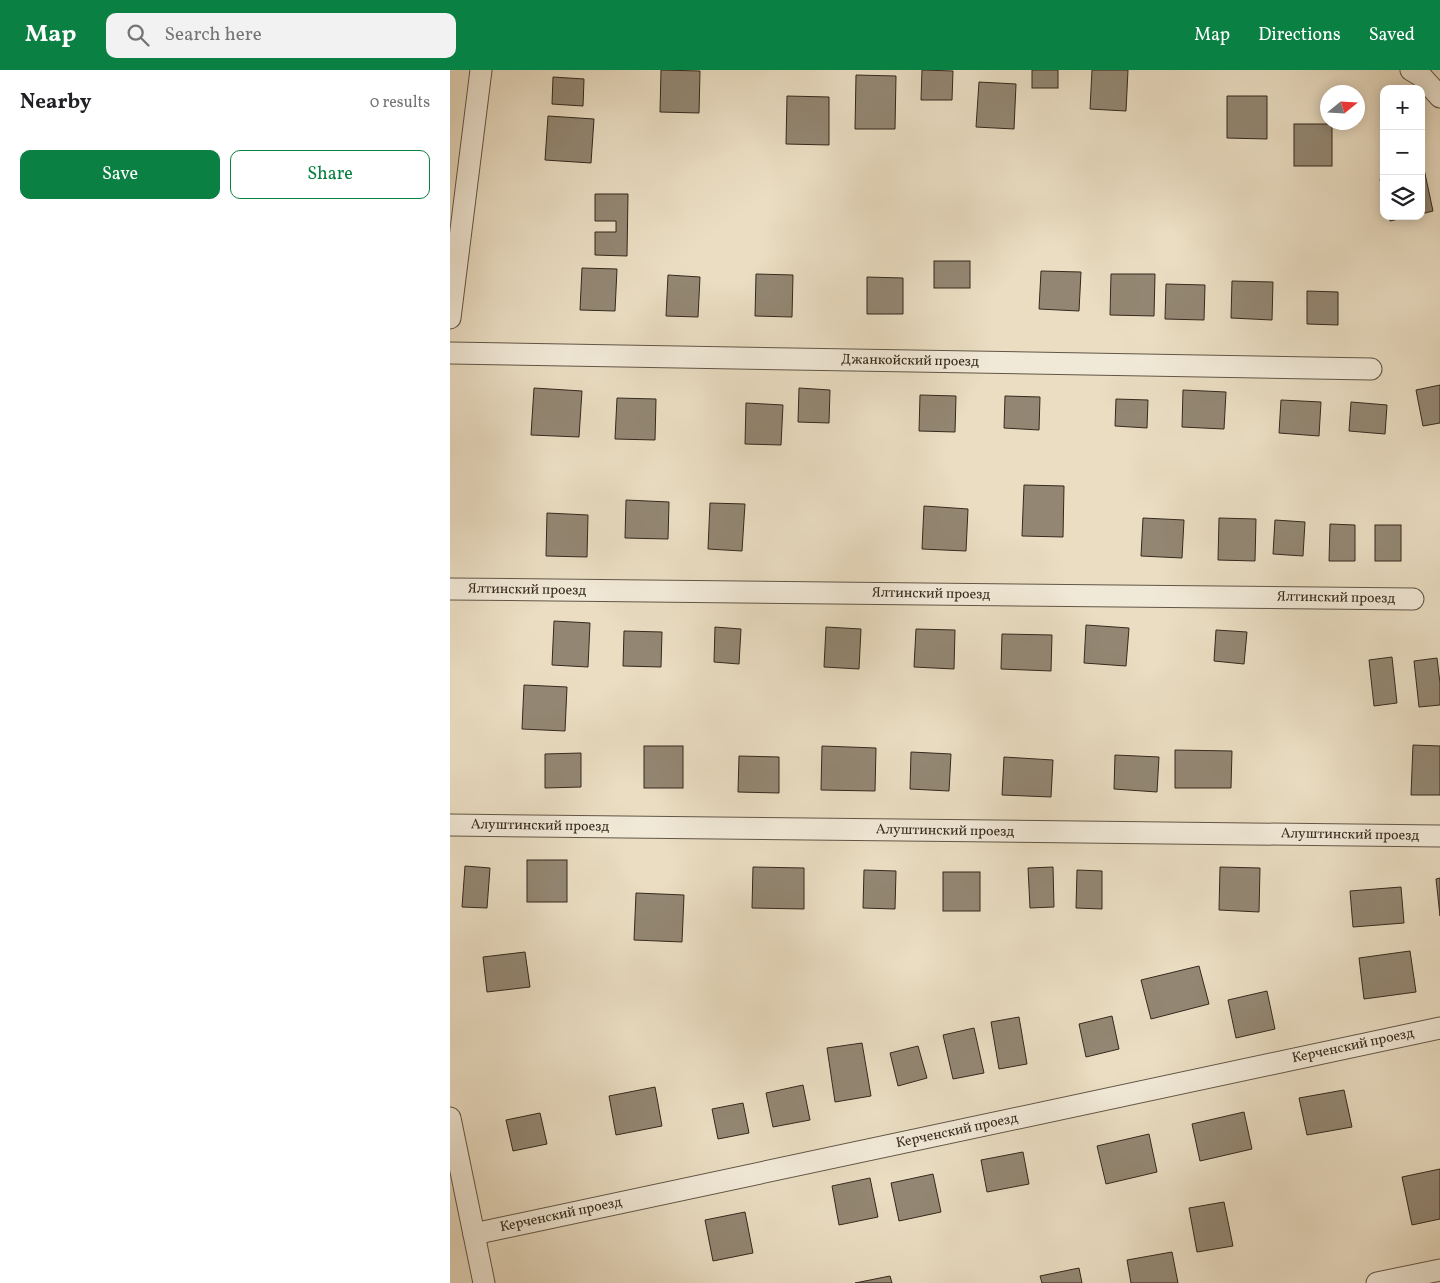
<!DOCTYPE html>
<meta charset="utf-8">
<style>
body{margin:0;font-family:Vollkorn,serif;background:#f2f2f2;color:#202124}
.controls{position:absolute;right:15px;top:15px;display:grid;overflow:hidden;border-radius:10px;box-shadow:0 2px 12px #0003}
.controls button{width:45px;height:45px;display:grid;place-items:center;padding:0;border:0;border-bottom:1px solid #e0e0e0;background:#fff;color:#202124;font:25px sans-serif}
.compass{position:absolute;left:870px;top:15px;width:45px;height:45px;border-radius:50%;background:#fff;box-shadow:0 2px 12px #0003;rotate:72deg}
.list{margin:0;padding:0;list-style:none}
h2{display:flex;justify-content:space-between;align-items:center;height:65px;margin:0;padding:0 20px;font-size:21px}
h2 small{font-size:16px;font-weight:400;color:#757577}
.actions{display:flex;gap:10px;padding:15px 20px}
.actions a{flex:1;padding:11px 0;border:1px solid #0b8043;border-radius:10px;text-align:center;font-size:18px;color:#0b8043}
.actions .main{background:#0b8043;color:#fff}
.icon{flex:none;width:28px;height:28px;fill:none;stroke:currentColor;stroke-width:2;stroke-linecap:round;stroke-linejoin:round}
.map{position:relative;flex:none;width:990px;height:1213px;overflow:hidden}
header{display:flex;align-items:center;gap:30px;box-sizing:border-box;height:70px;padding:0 25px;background:#0b8043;color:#fff}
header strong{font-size:24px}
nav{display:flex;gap:28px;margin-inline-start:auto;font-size:18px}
.search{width:350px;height:45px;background:#f2f2f2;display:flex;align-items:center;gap:12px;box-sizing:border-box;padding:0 18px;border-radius:10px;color:#757577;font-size:19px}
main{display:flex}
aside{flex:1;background:#fff}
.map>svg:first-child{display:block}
.building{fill:#938773;stroke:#34291d}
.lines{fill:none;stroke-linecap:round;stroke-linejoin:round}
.street-casing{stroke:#625646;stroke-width:23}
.street{stroke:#f1e9d7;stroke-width:21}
.labels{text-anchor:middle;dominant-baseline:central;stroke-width:4;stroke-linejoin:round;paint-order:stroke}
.street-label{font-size:14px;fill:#34291d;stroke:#f1e9d7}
</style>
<header>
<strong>Map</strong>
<div class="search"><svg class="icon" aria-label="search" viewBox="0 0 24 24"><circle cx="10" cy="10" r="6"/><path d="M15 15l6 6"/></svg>Search here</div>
<nav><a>Map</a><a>Directions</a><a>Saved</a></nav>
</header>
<main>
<aside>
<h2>Nearby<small>0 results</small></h2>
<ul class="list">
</ul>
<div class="actions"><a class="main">Save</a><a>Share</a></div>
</aside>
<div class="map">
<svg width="990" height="1213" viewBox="0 0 990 1213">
<rect width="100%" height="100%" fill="#eaddc2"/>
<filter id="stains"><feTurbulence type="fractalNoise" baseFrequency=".004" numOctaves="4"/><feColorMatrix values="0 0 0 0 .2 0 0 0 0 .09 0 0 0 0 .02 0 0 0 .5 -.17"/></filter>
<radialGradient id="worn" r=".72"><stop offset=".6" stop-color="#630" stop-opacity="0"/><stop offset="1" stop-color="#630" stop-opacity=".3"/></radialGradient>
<!-- building -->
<g class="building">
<polygon points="211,0 250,1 249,43 210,42"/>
<polygon points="472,0 503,1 502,30 471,30"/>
<rect x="582" y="0" width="26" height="18"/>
<polygon points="642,0 678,0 676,41 640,39"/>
<polygon points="406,5 446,6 445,59 405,59"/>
<polygon points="103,7 134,9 133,36 102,34"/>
<polygon points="529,12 566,14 564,59 526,57"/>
<polygon points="337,26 379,27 379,75 336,74"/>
<polygon points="777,26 817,26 817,69 777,68"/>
<polygon points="98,46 144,49 141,93 95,90"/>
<rect x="844" y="54" width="38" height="42"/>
<polygon points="974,99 983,141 971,144 971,100"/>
<polygon points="934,108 934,125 930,109"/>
<polygon points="145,124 178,124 177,186 145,185 145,162 166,162 166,151 145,151"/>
<polygon points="939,146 962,146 940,151"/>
<rect x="484" y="191" width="36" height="27"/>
<polygon points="132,198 167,199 165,241 130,240"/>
<polygon points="591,201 631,202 629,241 589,239"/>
<polygon points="306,204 343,205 342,247 305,246"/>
<polygon points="661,204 705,204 704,246 660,245"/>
<polygon points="218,205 250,207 248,247 216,246"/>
<polygon points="417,207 453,208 453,244 417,244"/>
<polygon points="782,211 823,212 822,250 781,248"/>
<polygon points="716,214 755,215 754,250 715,249"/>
<polygon points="857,221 888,222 888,255 857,254"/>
<polygon points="990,315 990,353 973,356 966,320"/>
<polygon points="84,318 132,321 129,367 81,365"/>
<polygon points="349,318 380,320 379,353 348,352"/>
<polygon points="733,320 776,322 774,359 732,357"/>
<polygon points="470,325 506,326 505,362 469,361"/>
<polygon points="555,326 590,327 589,360 554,358"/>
<polygon points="167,328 206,329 205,370 165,369"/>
<polygon points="666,329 698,330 697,358 665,356"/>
<polygon points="831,330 871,332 869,366 829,363"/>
<polygon points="901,332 937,335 935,364 899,361"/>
<polygon points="296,333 333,335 331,375 295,374"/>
<polygon points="574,415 614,416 613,467 572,466"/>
<polygon points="176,430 219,432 218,469 175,468"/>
<polygon points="260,433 295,434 292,481 258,479"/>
<polygon points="474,436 518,439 516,481 472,479"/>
<polygon points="97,443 138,445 137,487 96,486"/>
<polygon points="693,448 734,450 732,488 691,486"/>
<polygon points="769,448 806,449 805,491 768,490"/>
<polygon points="825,450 855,452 853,486 823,484"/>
<polygon points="880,454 905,455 905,491 879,491"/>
<rect x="925" y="455" width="26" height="36"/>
<polygon points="104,551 140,553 138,597 102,595"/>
<polygon points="636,555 679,558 676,596 634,593"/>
<polygon points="265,557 291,559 289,594 264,592"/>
<polygon points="376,557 411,559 409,599 374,597"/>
<polygon points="466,559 505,560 504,599 464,597"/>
<polygon points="766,560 797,562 794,594 764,591"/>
<polygon points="174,561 212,562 211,597 173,596"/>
<polygon points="552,564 602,565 601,601 551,599"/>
<polygon points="942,587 947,633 924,636 919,590"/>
<polygon points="987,588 990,613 990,635 969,637 964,591"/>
<polygon points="74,615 117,617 115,661 72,659"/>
<polygon points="963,675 990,676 990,725 961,725"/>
<rect x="194" y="676" width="39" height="42"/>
<polygon points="372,676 426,678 425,721 371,720"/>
<polygon points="725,680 782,681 781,718 725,718"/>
<polygon points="461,682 501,684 499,721 460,719"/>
<polygon points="131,683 131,717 95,718 95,684"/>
<polygon points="665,685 709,687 707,722 664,719"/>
<polygon points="289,686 329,687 329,723 288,722"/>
<polygon points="554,687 603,690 601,727 552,725"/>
<rect x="77" y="790" width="40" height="42"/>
<polygon points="15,796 40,798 37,838 12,837"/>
<polygon points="303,797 354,798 354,839 302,838"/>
<polygon points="603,797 604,837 580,838 578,798"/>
<polygon points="770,797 810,798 809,842 769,840"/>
<polygon points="414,800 446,801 445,839 413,838"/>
<polygon points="627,800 652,801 652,839 626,838"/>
<rect x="493" y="802" width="37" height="39"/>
<polygon points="990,808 990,846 986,809"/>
<polygon points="951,817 954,853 903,857 900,821"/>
<polygon points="186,823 234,825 232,872 184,870"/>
<polygon points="960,881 966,922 914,929 909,888"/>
<polygon points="75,882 80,917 37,922 33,887"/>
<polygon points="749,896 759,934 701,949 691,910"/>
<polygon points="817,921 825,959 786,968 778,930"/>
<polygon points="662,946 669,979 636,987 629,954"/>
<polygon points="569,947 577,994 549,999 541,952"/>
<polygon points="524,958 534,1003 503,1009 493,965"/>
<polygon points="412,973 421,1026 385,1032 377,978"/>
<polygon points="468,976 477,1008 448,1016 440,983"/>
<polygon points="353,1015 360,1050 323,1057 316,1023"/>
<polygon points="205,1017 212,1056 166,1065 159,1026"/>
<polygon points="894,1020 902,1057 857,1065 849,1028"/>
<polygon points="293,1033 299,1063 268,1069 262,1039"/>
<polygon points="794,1042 802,1079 750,1091 742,1054"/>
<polygon points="90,1043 97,1074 63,1081 56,1050"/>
<polygon points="699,1064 707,1102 656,1114 647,1076"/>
<polygon points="573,1082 579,1114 537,1122 531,1090"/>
<polygon points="990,1099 990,1149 962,1155 952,1107"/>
<polygon points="483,1104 491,1142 449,1151 441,1113"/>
<polygon points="420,1108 428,1147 389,1155 382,1116"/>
<polygon points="774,1132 783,1176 747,1182 739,1138"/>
<polygon points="295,1142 303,1183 263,1191 255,1150"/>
<polygon points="722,1182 728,1213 681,1213 677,1190"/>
<polygon points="629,1198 632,1213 592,1213 590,1206"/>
<polygon points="440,1206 442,1213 405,1213"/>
</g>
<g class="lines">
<!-- street casing -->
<g class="street-casing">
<g id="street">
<polyline points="961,0 971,6 990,27"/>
<polyline points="0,248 31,0"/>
<polyline points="0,283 921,299"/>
<polyline points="0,519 963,529"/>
<polyline points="0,755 990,766"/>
<polyline points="0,1048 34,1213"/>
<polyline points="24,1164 990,958"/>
<polyline points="927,1213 990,1200"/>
</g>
</g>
<!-- street -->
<use href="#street" class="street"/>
</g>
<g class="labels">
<!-- street labels -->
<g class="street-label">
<text transform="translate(460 291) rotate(1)">Джанкойский проезд</text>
<text transform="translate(77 520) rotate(1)">Ялтинский проезд</text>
<text transform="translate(481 524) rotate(1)">Ялтинский проезд</text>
<text transform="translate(886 528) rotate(1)">Ялтинский проезд</text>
<text transform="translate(90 756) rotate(1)">Алуштинский проезд</text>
<text transform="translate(495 761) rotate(1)">Алуштинский проезд</text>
<text transform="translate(900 765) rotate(1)">Алуштинский проезд</text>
<text transform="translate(903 976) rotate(-12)">Керченский проезд</text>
<text transform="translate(507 1061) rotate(-12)">Керченский проезд</text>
<text transform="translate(111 1145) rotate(-12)">Керченский проезд</text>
</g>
</g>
<rect width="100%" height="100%" filter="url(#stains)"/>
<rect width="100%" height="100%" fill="url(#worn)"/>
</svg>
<div class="controls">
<button>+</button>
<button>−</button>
<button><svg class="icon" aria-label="layers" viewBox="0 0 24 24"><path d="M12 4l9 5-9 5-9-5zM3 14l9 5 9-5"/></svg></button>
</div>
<svg class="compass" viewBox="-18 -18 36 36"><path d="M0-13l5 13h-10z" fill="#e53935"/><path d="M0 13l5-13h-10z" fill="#757577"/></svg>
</div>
</main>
